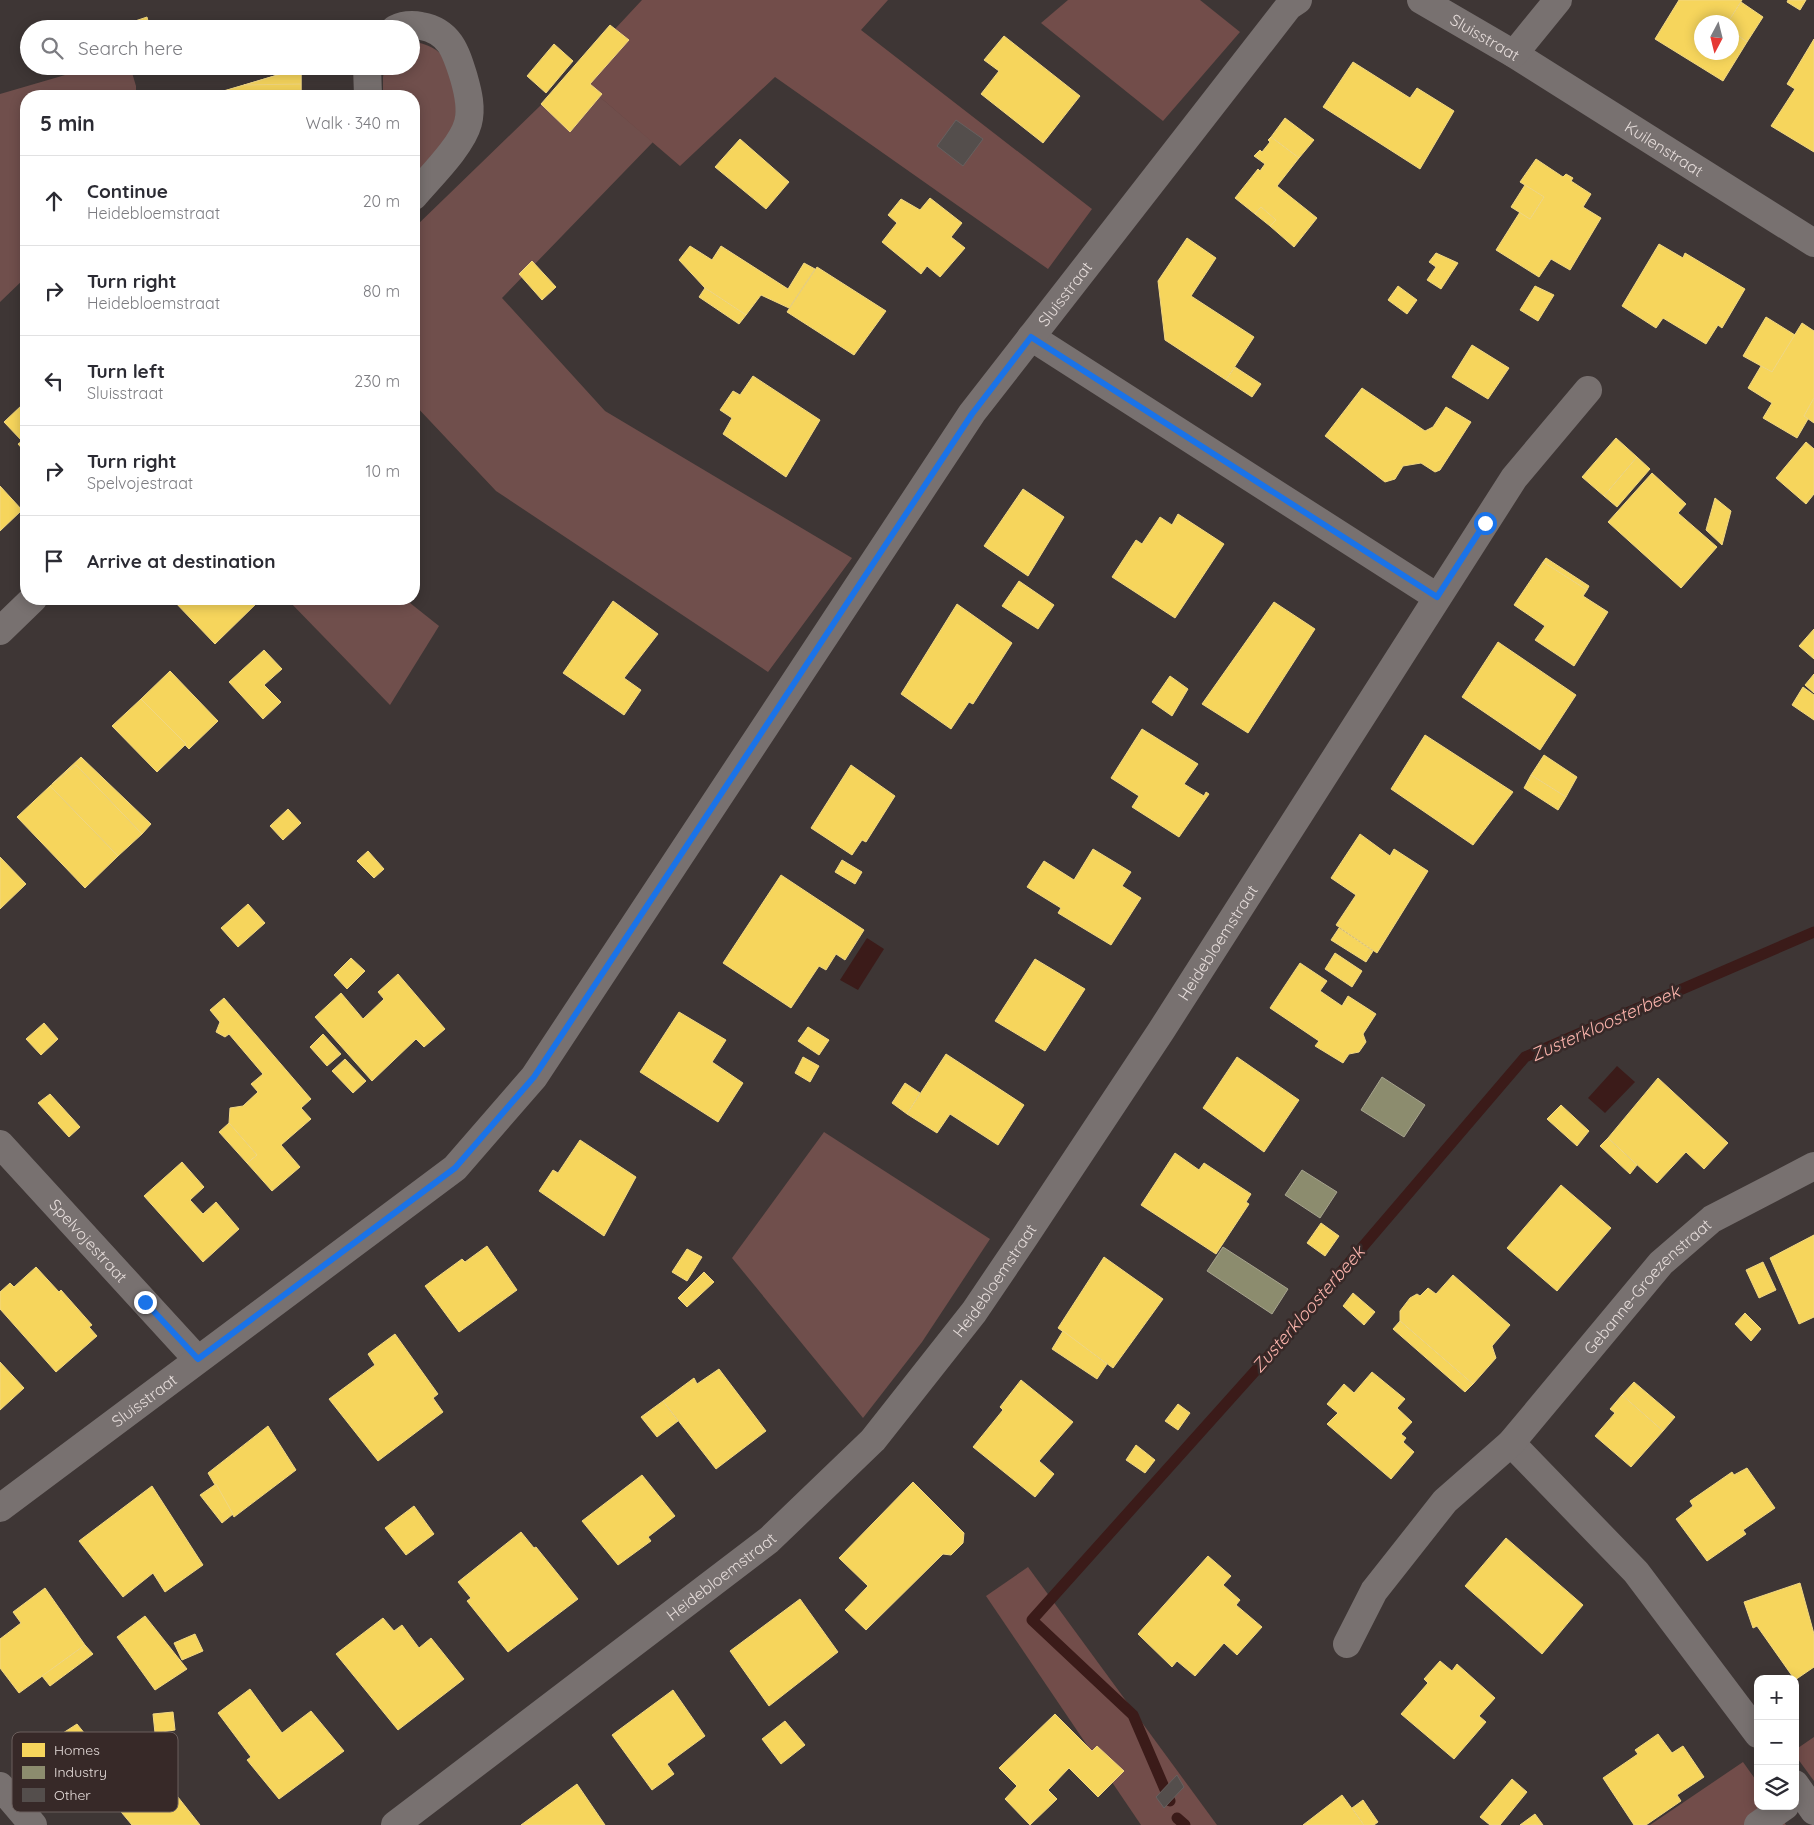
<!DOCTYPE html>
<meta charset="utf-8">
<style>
body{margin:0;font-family:Quicksand,sans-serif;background:#f2f2f3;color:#2b2b33}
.controls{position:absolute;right:15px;bottom:15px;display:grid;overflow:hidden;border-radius:10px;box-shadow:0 2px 12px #0003}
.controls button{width:45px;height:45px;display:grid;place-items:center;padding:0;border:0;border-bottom:1px solid #e1e1e2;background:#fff;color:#2b2b33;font:25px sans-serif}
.compass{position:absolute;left:1694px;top:15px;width:45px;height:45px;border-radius:50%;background:#fff;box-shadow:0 2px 12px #0003;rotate:187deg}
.stop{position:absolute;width:15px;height:15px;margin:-11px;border:4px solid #1a73e8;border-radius:50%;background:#fff}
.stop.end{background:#1a73e8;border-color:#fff;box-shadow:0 1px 5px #0008}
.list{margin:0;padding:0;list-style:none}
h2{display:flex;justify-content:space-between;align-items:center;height:65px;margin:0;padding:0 20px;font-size:21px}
h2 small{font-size:16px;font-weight:400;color:#7c7c81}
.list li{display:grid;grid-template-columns:32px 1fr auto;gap:15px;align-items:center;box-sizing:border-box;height:90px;padding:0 20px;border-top:1px solid #e1e1e2}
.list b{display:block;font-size:19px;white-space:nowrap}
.list p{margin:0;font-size:16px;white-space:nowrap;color:#7c7c81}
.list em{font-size:16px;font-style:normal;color:#7c7c81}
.icon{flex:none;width:28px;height:28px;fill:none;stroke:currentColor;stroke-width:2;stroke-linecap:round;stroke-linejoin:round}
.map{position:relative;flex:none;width:1814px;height:1825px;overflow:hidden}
.search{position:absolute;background:#fff;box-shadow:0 2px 12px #0003;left:20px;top:20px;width:400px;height:55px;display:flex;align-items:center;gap:12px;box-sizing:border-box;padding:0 18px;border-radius:28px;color:#7c7c81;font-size:19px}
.panel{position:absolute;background:#fff;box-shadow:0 2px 12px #0003;left:20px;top:90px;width:400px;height:515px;border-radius:20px}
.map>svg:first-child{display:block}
.green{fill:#704f4c}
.forest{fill:#724d4a}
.water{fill:#3b1b19}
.homes{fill:#f6d55c;stroke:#f1d782}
.industry{fill:#8c8c6e;stroke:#a7a48e}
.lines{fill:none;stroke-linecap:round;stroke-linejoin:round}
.stream{stroke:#3b1b19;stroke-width:11}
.building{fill:#544e4c;stroke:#67605f}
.minor{stroke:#787170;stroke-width:28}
.route{stroke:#1a73e8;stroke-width:6}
.labels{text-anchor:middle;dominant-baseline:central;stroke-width:5;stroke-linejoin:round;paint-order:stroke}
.street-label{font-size:16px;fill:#e5dcda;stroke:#372928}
.water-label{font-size:18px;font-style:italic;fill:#fcb4ac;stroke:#372928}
.key{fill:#372928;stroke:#6b5f5d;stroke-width:1}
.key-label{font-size:14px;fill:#e5dcda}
</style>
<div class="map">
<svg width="1814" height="1825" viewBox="0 0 1814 1825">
<rect width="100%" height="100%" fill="#3e3635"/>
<!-- green -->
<g class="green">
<path d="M420 43C427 45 435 48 441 54 454 68 461 113 452 131 446 144 424 167 414 179V96H383V77L385 66H411V44Z"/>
<polygon points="96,66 130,66 136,86 136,96 26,96 26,277 0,302 0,94"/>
<polygon points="573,74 653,142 502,298 605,411 852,558 768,672 496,491 414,404 414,228"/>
<polygon points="287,599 405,599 439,626 390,705"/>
<polygon points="824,1132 990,1239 922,1342 863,1418 732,1258"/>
</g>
<!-- forest -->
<g class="forest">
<polygon points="642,0 888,0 861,30 1092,209 1048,269 775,77 680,166 573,74"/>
<polygon points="1068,0 1200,0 1240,32 1163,121 1041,23"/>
<polygon points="1028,1567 1217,1825 1141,1825 986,1596"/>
<polygon points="1814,1737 1814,1781 1795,1755 1795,1750"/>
<polygon points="1743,1762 1758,1783 1758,1806 1773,1806 1786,1825 1650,1825"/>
</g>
<!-- water -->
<g class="water">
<polygon points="867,938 884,949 858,990 840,980"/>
<polygon points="1617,1066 1635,1082 1605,1113 1588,1098"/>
</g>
<!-- homes -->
<g class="homes">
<polygon points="1679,0 1742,0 1728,22 1702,22 1702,52 1732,52 1732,31 1747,42 1723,81 1655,39"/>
<polygon points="1788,0 1806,0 1800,10 1787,2"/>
<polygon points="1741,2 1763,17 1747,42 1732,31 1732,22 1728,22"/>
<polygon points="147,17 150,29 121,29 120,26"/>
<polygon points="610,25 629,40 590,84 602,94 570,132 541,104"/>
<polygon points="1004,36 1080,96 1043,143 981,94 999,71 984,60"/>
<polygon points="1814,39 1814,152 1771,126 1795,89 1787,84"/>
<polygon points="554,44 573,61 546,93 527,76"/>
<polygon points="1353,62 1410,98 1417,88 1454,111 1420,169 1323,107"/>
<polygon points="301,68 301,84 244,85"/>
<polygon points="301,68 301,96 208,96"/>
<polygon points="301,84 301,96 206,96 244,85"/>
<polygon points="1285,118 1314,140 1299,158 1271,137"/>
<polygon points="1271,137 1299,158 1277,186 1317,218 1294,247 1270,226 1276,220 1261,207 1255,214 1235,198 1258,169 1260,171 1265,164 1254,156 1260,150 1262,152 1270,142 1268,140"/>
<polygon points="740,139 789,182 766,209 715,167"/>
<polygon points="1536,159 1563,177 1566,174 1573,178 1571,181 1591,194 1583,207 1601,218 1570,270 1551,259 1539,277 1496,250 1520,212 1530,219 1544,197 1520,182"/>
<polygon points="1525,185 1544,197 1530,219 1511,207"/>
<polygon points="930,198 962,223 951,237 965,248 940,277 927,266 921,274 882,242 897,223 888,215 901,199 920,210"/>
<polygon points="1261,207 1276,220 1270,226 1255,214"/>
<polygon points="1187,238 1216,258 1191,296 1254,337 1226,380 1165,340 1158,281"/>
<polygon points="1659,244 1683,258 1685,253 1745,289 1722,328 1718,325 1706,344 1663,318 1656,328 1622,306"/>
<polygon points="690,246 712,260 721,246 788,289 804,263 815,269 789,308 761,295 746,315 705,288 679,260"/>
<polygon points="1436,253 1458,263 1441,289 1427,280 1436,267 1429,262"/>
<polygon points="532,261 556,287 542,300 519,274"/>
<polygon points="817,267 886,311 854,355 787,312"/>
<polygon points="1398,286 1417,300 1407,314 1388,300"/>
<polygon points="1535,286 1554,295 1538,321 1520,310"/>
<polygon points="705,288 746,315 739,324 699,297"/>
<polygon points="1766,317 1795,335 1772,372 1743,356"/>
<polygon points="1802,323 1814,331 1814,398 1804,416 1808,419 1797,438 1763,418 1772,403 1748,388 1761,366 1772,372"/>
<polygon points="1472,345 1509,368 1488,399 1452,377"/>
<polygon points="1235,367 1261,384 1252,397 1226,380"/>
<polygon points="753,376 820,420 786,477 723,434 732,418 720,410 733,391 740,395"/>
<polygon points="1362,388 1425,431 1433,427 1446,407 1471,422 1440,470 1435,472 1421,463 1403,466 1395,479 1385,482 1325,436"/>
<polygon points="1814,398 1814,423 1804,416"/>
<polygon points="22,405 26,409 26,453 18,444 22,441 4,422"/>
<polygon points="1616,438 1637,457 1604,496 1582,477"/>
<polygon points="1806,442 1814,449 1814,494 1806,504 1776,478"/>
<polygon points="1637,457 1650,469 1617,507 1604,496"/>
<polygon points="1652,473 1686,504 1678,513 1717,547 1681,588 1608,522"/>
<polygon points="0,486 22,510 0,531"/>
<polygon points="1023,489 1064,517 1028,576 984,546"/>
<polygon points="1715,498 1731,511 1722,545 1706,530"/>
<polygon points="1178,514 1224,544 1175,618 1112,577 1136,540 1142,544 1160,517 1172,525"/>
<polygon points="1546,558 1589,586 1587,590 1543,562"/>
<polygon points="1543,562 1587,590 1583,596 1608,612 1574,666 1535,640 1545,626 1514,605"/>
<polygon points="1019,581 1054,605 1038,629 1002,606"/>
<polygon points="172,599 257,599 259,601 215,644"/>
<polygon points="613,601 658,634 624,678 641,690 624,715 563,673"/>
<polygon points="1274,602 1315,629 1248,733 1202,704"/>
<polygon points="957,604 1012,643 973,704 969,702 951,729 901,694"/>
<polygon points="1814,629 1814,659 1799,646"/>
<polygon points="1498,642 1576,695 1540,750 1462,697"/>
<polygon points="264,650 282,669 264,685 281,702 263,719 229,682"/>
<polygon points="170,671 218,721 189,749 141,699"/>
<polygon points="1814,674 1814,693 1805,685"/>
<polygon points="1170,676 1188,689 1172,716 1152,702"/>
<polygon points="1803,687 1814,695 1814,720 1792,705"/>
<polygon points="141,699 186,744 157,772 112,726"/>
<polygon points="1142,729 1198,764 1184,784 1204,796 1206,792 1209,794 1179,837 1132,807 1139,796 1111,778"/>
<polygon points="1425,735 1513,792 1473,845 1391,789"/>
<polygon points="1544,755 1577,777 1566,797 1531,775"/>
<polygon points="81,757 151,824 142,834 76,765 52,784"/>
<polygon points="76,765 142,834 118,856 50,786"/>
<polygon points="851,765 895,796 866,842 862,840 852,855 811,828"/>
<polygon points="1531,775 1566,797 1558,810 1524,788"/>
<polygon points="50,786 118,856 85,888 17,817"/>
<polygon points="288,809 301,823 283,840 270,826"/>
<polygon points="1360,834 1390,856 1394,849 1428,871 1377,953 1336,925 1356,895 1331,878"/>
<polygon points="1093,849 1131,872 1122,886 1141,898 1111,945 1058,913 1061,908 1027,887 1044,861 1074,880"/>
<polygon points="368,851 384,869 374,878 357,861"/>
<polygon points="0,857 26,884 0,909"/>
<polygon points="842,860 862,872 855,884 835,872"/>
<polygon points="781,875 864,930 845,960 836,954 826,970 819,966 791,1008 723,963"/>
<polygon points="248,904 265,923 238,947 221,928"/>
<polygon points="1339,928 1373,951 1366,962 1331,940"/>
<polygon points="1335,953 1362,971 1352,987 1325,969"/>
<polygon points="351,958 365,971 347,989 334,975"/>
<polygon points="1035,959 1085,989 1045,1051 995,1021"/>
<polygon points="1300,963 1327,981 1320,991 1342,1006 1348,996 1376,1014 1363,1034 1366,1042 1359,1052 1349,1054 1343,1063 1315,1046 1319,1041 1270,1008"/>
<polygon points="398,974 445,1029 424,1047 416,1039 372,1081 315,1017 341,993 363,1019 384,999 378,992"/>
<polygon points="224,998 311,1099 301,1108 311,1119 281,1145 300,1167 272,1191 247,1163 257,1155 229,1123 230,1108 243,1106 258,1092 251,1084 263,1074 229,1034 225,1037 216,1032 220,1022 210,1010"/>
<polygon points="679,1012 726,1040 712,1062 743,1083 718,1122 640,1072"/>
<polygon points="44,1023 58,1039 41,1055 26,1039"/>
<polygon points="808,1027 829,1040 819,1055 798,1041"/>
<polygon points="323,1034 341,1054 327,1066 310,1047"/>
<polygon points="946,1054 1024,1105 998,1145 950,1114 937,1133 907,1114"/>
<polygon points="803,1057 819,1066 810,1082 795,1073"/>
<polygon points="1237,1057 1299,1100 1264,1152 1203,1108"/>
<polygon points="345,1059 366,1081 353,1093 332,1071"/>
<polygon points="1658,1078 1728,1143 1704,1169 1686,1152 1657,1183 1608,1138"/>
<polygon points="905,1083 920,1093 907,1114 892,1103"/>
<polygon points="50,1094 80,1127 69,1137 38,1103"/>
<polygon points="1561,1105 1589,1131 1577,1146 1547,1119"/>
<polygon points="229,1123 257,1155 247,1163 219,1132"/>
<polygon points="1608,1138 1637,1165 1630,1174 1600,1146"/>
<polygon points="580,1140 636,1177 604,1236 539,1191 553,1170 558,1173"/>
<polygon points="1175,1153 1199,1170 1204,1163 1251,1194 1246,1202 1249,1204 1216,1254 1141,1205"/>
<polygon points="182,1162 204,1187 190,1200 203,1214 216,1202 239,1229 203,1262 144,1196"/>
<polygon points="1561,1185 1611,1228 1557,1291 1507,1248"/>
<polygon points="1321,1223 1339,1236 1325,1256 1307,1243"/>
<polygon points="1814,1235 1814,1317 1799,1324 1770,1258"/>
<polygon points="487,1246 517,1290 459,1332 425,1286 462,1259 465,1262"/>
<polygon points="687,1249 702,1257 687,1281 672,1272"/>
<polygon points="1104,1257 1163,1299 1113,1368 1058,1328"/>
<polygon points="1763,1262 1776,1290 1759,1298 1746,1270"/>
<polygon points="36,1267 59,1292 61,1290 92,1325 89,1327 97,1336 56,1372 0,1309 0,1292 10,1283 14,1287"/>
<polygon points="704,1272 714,1282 687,1307 678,1298"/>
<polygon points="1453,1275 1510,1325 1492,1346 1496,1358 1473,1384 1400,1321 1400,1311 1410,1298 1417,1294 1420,1296 1428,1288 1436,1294"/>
<polygon points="1353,1293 1375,1312 1364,1325 1343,1306"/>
<polygon points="1745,1313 1761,1329 1751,1341 1735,1324"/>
<polygon points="1400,1321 1473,1384 1465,1392 1393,1329"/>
<polygon points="1063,1331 1107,1364 1097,1379 1052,1349"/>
<polygon points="395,1334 438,1394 433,1398 443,1412 378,1461 329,1399 375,1365 368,1354"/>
<polygon points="0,1362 24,1388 0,1410"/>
<polygon points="719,1369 766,1431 716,1469 663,1401 694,1378 697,1384"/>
<polygon points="1372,1372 1405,1399 1397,1408 1412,1422 1401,1434 1406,1438 1403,1442 1414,1452 1391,1479 1327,1424 1338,1413 1327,1404 1344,1384 1354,1393"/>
<polygon points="1021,1380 1073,1422 1039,1461 1054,1474 1035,1497 973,1447 1003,1410 1000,1407"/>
<polygon points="1634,1382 1675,1417 1663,1431 1622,1395"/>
<polygon points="1622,1395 1663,1431 1631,1467 1595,1436 1615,1413 1610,1409"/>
<polygon points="663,1401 678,1421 657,1437 641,1417"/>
<polygon points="1178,1404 1190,1413 1178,1430 1165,1421"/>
<polygon points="268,1426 296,1470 234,1517 208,1473"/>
<polygon points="1136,1445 1155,1460 1145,1473 1126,1460"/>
<polygon points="1747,1468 1775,1508 1743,1530 1746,1534 1707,1561 1676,1519 1693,1506 1690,1501 1732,1472 1734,1475"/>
<polygon points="642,1475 675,1516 648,1537 651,1541 618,1565 582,1521"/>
<polygon points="913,1482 964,1533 963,1543 951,1555 943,1554 866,1630 845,1610 868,1586 839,1558"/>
<polygon points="216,1484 233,1514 222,1523 200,1495"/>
<polygon points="152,1486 203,1565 165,1592 153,1573 123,1597 79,1541"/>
<polygon points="414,1506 434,1534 406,1555 385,1528"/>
<polygon points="521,1532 534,1548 536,1547 578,1599 508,1652 467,1601 471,1598 458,1582"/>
<polygon points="1506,1538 1583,1605 1542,1654 1465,1586"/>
<polygon points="1208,1556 1231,1576 1223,1585 1240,1600 1236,1605 1262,1627 1237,1655 1224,1643 1195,1676 1177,1661 1172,1667 1138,1634"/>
<polygon points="1800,1583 1814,1634 1814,1667 1795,1680 1757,1626 1753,1628 1744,1602"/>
<polygon points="45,1588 85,1645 19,1693 0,1668 0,1639 21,1623 13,1612"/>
<polygon points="800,1599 838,1652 769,1706 730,1651"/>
<polygon points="145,1616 187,1669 155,1690 117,1637"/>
<polygon points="383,1618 394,1631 402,1625 419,1648 431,1638 464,1679 398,1730 336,1654"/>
<polygon points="195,1634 203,1651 182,1660 174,1643"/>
<polygon points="85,1645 93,1654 50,1686 42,1676"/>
<polygon points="1440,1661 1452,1671 1457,1664 1495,1698 1479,1716 1486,1722 1454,1759 1401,1714 1428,1683 1424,1679"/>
<polygon points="250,1689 282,1733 311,1711 344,1751 279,1799 247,1760 251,1757 218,1713"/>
<polygon points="673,1690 705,1736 667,1764 674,1774 652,1790 612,1735"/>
<polygon points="173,1712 175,1730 155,1733 153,1714"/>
<polygon points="1055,1714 1092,1751 1097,1746 1124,1771 1098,1797 1069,1768 1048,1790 1057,1799 1030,1825 1005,1799 1017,1786 999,1768"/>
<polygon points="785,1721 805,1745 781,1764 762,1739"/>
<polygon points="77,1724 85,1734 61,1752 52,1740"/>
<polygon points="1658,1734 1672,1753 1683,1746 1704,1777 1677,1795 1681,1801 1646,1825 1634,1825 1603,1778 1638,1754 1635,1750"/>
<polygon points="148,1759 200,1825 132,1825 107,1795"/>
<polygon points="1512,1779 1527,1792 1500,1825 1490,1825 1480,1817"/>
<polygon points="577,1784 605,1825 521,1825"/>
<polygon points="1342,1795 1364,1825 1303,1825"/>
<polygon points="1363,1800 1378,1822 1374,1825 1364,1825 1352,1808"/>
<polygon points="1535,1814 1543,1825 1520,1825"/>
</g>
<!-- industry -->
<g class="industry">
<polygon points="1382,1077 1425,1105 1404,1137 1361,1110"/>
<polygon points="1302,1170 1337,1192 1320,1218 1285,1195"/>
<polygon points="1223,1247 1288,1289 1272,1314 1207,1271"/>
</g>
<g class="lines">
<!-- stream -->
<g class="stream">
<polyline points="1170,1801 1133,1715 1032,1620 1283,1340 1525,1057 1814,932"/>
<polyline points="1177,1818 1185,1825"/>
</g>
</g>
<!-- building -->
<g class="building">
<polygon points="956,120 983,139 963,166 937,146"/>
<polygon points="1177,1775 1184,1787 1164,1808 1156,1797"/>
</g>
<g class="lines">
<!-- minor -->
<g class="minor">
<path id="s1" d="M1421 0 1514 54 1814 243"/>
<path d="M395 29C403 25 411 24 421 26 450 31 456 52 464 78 468 92 472 108 468 123 462 146 430 177 414 196"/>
<polyline points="1514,54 1558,0"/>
<polyline points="367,66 368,96"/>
<polyline points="1031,337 1437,597"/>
<polyline points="0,631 33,599"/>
<path id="s2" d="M0 1144 197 1359"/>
<polyline points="1511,1443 1636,1572 1758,1734"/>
<path id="s3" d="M0 1508 455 1168 534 1077 972 413 1289 6 1298 0"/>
<path id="s4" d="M1347 1644 1374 1591 1445 1501 1511 1443 1661 1263 1712 1219 1814 1166"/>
<polyline points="1795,1784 1814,1811"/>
<polyline points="0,1786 33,1825"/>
<path id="s5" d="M395 1825 769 1540 873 1440 974 1312 1024 1238 1161 1031 1514 478 1588 390"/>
<polyline points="1758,1825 1785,1806"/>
</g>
</g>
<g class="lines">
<!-- route -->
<polyline class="route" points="145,1302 198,1359 455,1168 534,1077 972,414 1031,337 1437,597 1485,523"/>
</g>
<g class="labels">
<!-- street labels -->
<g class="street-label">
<text stroke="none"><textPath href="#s1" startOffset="74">Sluisstraat</textPath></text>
<text stroke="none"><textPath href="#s1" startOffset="285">Kuilenstraat</textPath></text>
<text stroke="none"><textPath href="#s3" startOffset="1635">Sluisstraat</textPath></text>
<text stroke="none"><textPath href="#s5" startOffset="1220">Heidebloemstraat</textPath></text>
<text stroke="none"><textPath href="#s2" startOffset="131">Spelvojestraat</textPath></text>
<text stroke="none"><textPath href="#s5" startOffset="815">Heidebloemstraat</textPath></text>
<text stroke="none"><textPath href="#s4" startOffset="470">Gebanne-Groezenstraat</textPath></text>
<text stroke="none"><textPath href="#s3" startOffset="180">Sluisstraat</textPath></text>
<text stroke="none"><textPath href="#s5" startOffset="410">Heidebloemstraat</textPath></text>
</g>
<!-- water labels -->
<g class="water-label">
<text transform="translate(1605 1023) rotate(-24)">Zusterkloosterbeek</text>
<text transform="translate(1308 1309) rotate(-49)">Zusterkloosterbeek</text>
</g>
</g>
<!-- legend -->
<rect x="12" y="1732" width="166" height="80" rx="8" class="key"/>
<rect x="22" y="1743" width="23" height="14" fill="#f6d55c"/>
<rect x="22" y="1766" width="23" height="13" fill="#8c8c6e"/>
<rect x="22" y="1788" width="23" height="14" fill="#544e4c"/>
<g class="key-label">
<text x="54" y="1755">Homes</text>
<text x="54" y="1777">Industry</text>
<text x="54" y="1800">Other</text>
</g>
</svg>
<div class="controls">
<button>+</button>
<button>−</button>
<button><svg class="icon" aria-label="layers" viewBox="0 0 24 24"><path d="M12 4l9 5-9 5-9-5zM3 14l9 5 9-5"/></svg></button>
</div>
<svg class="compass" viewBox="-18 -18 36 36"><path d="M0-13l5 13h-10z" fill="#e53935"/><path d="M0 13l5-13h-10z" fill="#7c7c81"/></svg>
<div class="stop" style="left:1485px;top:523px"></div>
<div class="stop end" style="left:145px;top:1302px"></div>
<div class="search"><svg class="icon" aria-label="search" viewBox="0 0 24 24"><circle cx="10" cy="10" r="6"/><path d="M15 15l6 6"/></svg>Search here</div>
<section class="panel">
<h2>5 min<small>Walk · 340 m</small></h2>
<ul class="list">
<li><svg class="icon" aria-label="ahead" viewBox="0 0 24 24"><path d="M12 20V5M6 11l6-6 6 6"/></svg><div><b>Continue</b><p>Heidebloemstraat</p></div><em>20 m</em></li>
<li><svg class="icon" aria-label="right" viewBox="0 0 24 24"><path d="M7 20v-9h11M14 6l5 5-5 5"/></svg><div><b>Turn right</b><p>Heidebloemstraat</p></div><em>80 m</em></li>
<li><svg class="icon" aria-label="left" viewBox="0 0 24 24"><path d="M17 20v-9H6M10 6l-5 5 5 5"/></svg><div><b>Turn left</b><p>Sluisstraat</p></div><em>230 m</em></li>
<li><svg class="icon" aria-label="right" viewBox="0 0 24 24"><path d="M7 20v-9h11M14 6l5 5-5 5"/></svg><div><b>Turn right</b><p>Spelvojestraat</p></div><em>10 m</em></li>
<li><svg class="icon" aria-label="arrive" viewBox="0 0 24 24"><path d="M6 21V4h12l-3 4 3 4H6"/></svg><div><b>Arrive at destination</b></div></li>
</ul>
</section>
</div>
